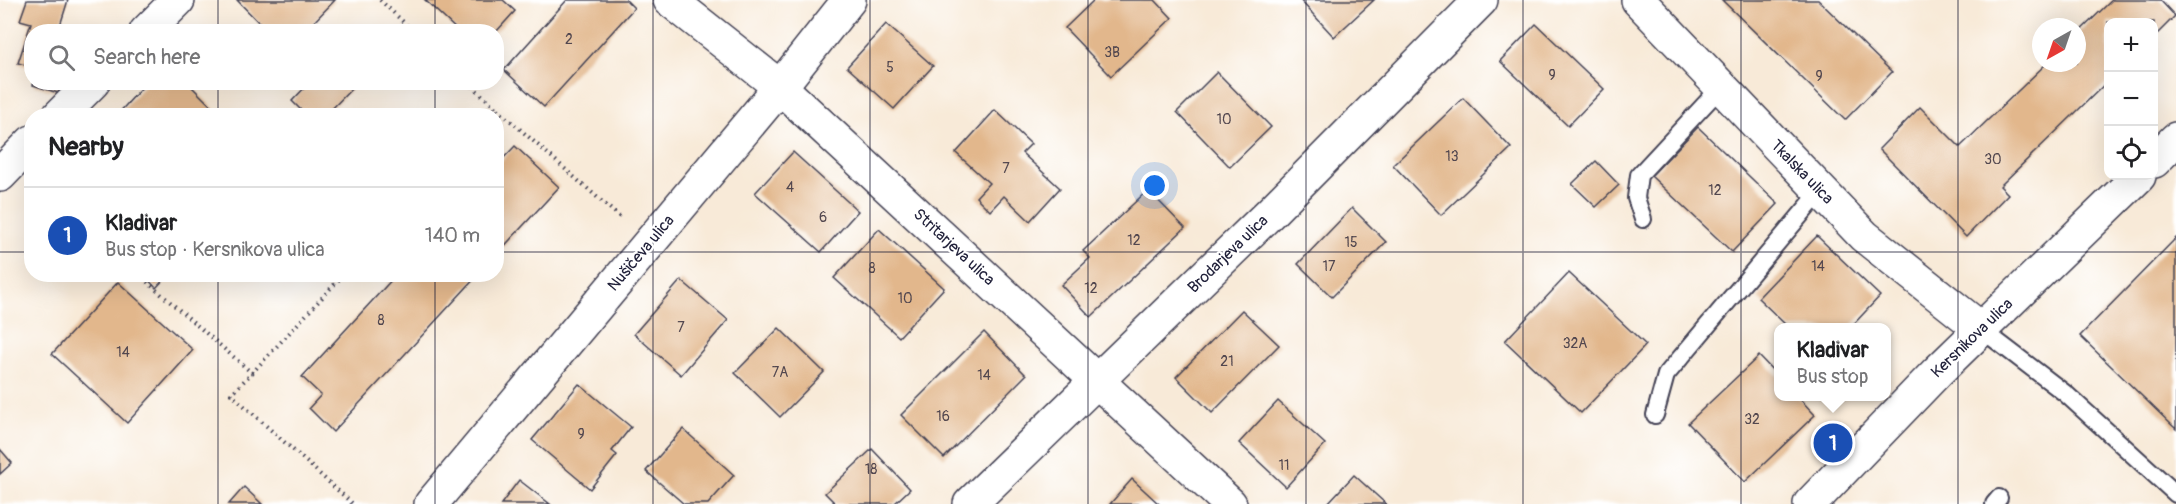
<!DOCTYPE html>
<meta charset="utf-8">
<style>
body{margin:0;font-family:Pangolin,sans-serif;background:#f6f6f6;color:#202124}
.controls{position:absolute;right:18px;top:18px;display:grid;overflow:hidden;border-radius:12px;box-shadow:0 6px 24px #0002}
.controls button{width:54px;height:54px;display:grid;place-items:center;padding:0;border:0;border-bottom:2px solid #e0e0e0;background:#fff;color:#202124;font:30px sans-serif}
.compass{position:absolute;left:2032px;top:18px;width:54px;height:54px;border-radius:50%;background:#fff;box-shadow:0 6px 24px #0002;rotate:220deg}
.you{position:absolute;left:1155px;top:186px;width:21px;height:21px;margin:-15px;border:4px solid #fff;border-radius:50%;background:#1a73e8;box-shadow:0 0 0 9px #1a73e833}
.badge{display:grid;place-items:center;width:39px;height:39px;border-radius:50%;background:#1f6fb2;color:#fff;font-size:20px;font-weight:700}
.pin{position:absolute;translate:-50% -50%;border:3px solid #fff;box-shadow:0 2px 6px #0006}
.popup{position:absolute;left:1774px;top:323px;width:117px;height:78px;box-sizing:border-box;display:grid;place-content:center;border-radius:12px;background:#fff;filter:drop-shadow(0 2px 4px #0005);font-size:20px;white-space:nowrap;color:#757577}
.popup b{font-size:22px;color:#202124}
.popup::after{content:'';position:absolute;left:50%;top:100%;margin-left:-12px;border:12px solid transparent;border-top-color:#fff}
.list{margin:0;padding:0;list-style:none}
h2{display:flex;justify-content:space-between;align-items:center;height:78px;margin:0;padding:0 24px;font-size:26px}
h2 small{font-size:20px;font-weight:400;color:#757577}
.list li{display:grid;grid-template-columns:39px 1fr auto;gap:18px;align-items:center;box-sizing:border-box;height:96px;padding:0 24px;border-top:2px solid #e0e0e0}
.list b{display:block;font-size:22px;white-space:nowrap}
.list p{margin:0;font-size:20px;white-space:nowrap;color:#757577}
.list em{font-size:20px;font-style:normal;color:#757577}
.icon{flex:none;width:33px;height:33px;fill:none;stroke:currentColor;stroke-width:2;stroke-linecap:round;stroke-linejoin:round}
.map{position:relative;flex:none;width:2176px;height:504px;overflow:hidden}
.search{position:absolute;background:#fff;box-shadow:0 6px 24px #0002;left:24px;top:24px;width:480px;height:66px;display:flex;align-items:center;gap:15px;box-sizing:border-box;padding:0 21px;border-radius:24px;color:#757577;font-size:22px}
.panel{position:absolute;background:#fff;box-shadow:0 6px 24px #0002;left:24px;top:108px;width:480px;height:174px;border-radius:24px}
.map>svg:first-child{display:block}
.building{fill:#e2b78c}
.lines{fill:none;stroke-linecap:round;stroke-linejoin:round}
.service-casing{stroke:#424053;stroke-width:20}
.minor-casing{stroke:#424053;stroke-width:36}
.tertiary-casing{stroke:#424053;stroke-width:36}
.path{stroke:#424053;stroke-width:4;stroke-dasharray:1.5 4.5;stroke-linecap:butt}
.service{stroke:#fff;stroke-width:16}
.minor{stroke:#fff;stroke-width:33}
.tertiary{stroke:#fff;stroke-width:33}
.grid{fill:none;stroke:#22223b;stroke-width:1.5;stroke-opacity:0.55}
.labels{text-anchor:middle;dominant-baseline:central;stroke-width:4.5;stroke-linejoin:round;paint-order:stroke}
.number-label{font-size:14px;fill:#52474f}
.street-label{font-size:16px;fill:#22223b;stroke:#fff}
</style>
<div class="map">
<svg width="2176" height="504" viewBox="0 0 2176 504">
<rect width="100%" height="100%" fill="#fff"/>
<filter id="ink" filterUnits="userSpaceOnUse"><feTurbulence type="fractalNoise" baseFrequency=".0167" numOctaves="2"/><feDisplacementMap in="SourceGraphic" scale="12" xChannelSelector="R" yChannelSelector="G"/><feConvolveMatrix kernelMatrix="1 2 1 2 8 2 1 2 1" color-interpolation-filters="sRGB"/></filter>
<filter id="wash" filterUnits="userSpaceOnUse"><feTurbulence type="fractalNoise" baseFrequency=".008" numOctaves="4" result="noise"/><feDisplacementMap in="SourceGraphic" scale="24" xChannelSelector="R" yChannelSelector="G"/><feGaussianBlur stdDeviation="1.35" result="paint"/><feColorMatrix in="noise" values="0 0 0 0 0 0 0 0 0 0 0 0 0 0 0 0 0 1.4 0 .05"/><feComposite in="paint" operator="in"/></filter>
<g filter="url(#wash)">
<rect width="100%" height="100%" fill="#f8ead8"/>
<g id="blocks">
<!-- building -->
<g class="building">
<polygon points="27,0 68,0 58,32 32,32 32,67 18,63 31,23 20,20"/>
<polygon points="237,0 335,0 310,26 307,23 299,32 268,32"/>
<polygon points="425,0 503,0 515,11 496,32 459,32"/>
<polygon points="567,0 626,0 634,8 544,107 504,70"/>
<polygon points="1094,0 1155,0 1172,18 1111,76 1065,28"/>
<polygon points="1300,0 1374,0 1334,37"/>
<polygon points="1722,0 1818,0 1892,72 1845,120"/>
<polygon points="2112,0 2160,0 2175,16 2154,37 2154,22 2108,22 2108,81 2000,186 2008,194 1966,237 1879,149 1920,107 1960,147 2047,63 2077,63 2077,34"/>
<polygon points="886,24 933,66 894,109 847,67"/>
<polygon points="1536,24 1604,89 1568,126 1500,61"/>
<polygon points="1217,72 1271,127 1230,167 1177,112"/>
<polygon points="34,82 62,82 58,93 33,85"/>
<polygon points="147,82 187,82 218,113 216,116 116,116"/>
<polygon points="310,82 358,82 325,116 307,116 292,101"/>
<polygon points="1463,98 1511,148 1441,215 1393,165"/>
<polygon points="995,110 1031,144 1022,153 1060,188 1030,221 1004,196 990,211 976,197 989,183 956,153"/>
<polygon points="1698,127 1778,204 1732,252 1651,176"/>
<polygon points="515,146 559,187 496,255 496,166"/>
<polygon points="793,152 858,211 821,252 755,193"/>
<polygon points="1596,161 1619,185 1596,207 1572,184"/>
<polygon points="1148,190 1185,228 1091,317 1061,285 1090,258 1083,251"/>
<polygon points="1352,208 1386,242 1332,297 1298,264"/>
<polygon points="879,229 944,288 899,337 834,278"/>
<polygon points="1817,236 1880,296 1850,328 1789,328 1758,298"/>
<polygon points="2176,238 2176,429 2080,336"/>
<polygon points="1569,273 1646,345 1581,413 1505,341"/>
<polygon points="143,274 169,274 156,288"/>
<polygon points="397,274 479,274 333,432 309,408 321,395 302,377"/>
<polygon points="681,280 728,320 681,375 634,334"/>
<polygon points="118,282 193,350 127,423 52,354"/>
<polygon points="1242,310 1279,345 1212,413 1176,377"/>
<polygon points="779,328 824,372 780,417 735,373"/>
<polygon points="984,332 1026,375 944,458 901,415"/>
<polygon points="1759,356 1779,377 1779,396 1797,396 1815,415 1745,482 1688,423"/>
<polygon points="579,384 631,427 612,451 617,455 590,489 532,440"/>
<polygon points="1278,401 1325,444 1286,487 1239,443"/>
<polygon points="683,429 734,475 708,504 684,504 646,471"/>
<polygon points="0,449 12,463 0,474"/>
<polygon points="872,449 910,489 894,504 836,504 825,493"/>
<polygon points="1354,475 1386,504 1327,504"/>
<polygon points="1132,479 1159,504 1110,504"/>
<polygon points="519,480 550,504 501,504"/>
<polygon points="244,487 262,504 229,504"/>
</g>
</g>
</g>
<g filter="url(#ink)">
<use href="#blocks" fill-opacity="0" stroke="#424053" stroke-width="1.5"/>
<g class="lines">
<!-- service casing -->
<g class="service-casing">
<g id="service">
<polyline points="1643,219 1636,198 1639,175 1721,87"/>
<polyline points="1981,329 2066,394 2176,494"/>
<polyline points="1655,415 1666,375 1820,192"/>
<polyline points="1994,504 1999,498"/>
</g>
</g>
<!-- minor casing -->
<g class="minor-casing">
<g id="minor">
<polyline points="670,0 780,87 1230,504"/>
<polyline points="1638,0 1864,236 1981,329"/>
<polyline points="146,32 178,0"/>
<polyline points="59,116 93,82"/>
<polyline points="0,175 32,142"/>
<polyline points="431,504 780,87 849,0"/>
<polyline points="970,504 1270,213 1481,0"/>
</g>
</g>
<!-- tertiary casing -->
<g class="tertiary-casing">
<g id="tertiary">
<polyline points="2154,161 2176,139"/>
<polyline points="1810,504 1937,372 2139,176"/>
</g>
</g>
<!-- path -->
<g class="path">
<polyline points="380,0 414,32"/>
<polyline points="468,82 497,109 492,116"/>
<polyline points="497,109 623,220"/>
<polyline points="138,274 252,373 231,394 353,504"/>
<polyline points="252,373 344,274"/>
</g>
<!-- service -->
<use href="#service" class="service"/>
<!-- minor -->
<use href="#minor" class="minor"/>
<!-- tertiary -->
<use href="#tertiary" class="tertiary"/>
</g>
</g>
<!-- grid -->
<path class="grid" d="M218 0V32M435 0V32M653 0V504M870 0V504M1088 0V504M1306 0V504M1523 0V504M1741 0V504M1958 0V504M218 82V116M435 82V116M0 252H32M496 252H2176M218 274V504M435 274V504"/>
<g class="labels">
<!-- number labels -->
<g class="number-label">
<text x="569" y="39">2</text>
<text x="1112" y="52">3B</text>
<text x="890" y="67">5</text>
<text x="1552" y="75">9</text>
<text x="1819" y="76">9</text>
<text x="1224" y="119">10</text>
<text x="1452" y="156">13</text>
<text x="1993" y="159">30</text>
<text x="1006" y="168">7</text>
<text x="790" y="187">4</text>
<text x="1715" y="190">12</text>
<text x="823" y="217">6</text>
<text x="1134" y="240">12</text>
<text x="1351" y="242">15</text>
<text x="1329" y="266">17</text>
<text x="1818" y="266">14</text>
<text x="872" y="268">8</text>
<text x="1091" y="288">12</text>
<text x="905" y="298">10</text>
<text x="381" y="320">8</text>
<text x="681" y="327">7</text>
<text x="1575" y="343">32A</text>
<text x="123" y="352">14</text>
<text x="1227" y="361">21</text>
<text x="780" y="372">7A</text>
<text x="984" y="375">14</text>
<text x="943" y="416">16</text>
<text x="1752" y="419">32</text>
<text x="581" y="434">9</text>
<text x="1284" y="465">11</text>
<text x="871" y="469">18</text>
</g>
<!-- street labels -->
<g class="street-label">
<text transform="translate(1802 172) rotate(46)">Tkalska ulica</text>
<text transform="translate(954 247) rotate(43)">Stritarjeva ulica</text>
<text transform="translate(641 253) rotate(-50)">Nušičeva ulica</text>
<text transform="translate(1228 254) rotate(-44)">Brodarjeva ulica</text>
<text transform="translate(1972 338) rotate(-44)">Kersnikova ulica</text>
</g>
</g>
</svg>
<div class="controls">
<button>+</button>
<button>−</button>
<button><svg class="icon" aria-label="locate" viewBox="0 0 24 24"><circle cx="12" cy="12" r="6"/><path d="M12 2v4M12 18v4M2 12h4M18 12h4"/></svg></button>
</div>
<svg class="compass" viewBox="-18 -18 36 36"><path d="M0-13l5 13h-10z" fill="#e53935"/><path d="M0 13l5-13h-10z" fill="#757577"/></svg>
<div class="you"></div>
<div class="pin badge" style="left:1833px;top:443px;background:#1a4fb4">1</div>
<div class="popup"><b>Kladivar</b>Bus stop</div>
<div class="search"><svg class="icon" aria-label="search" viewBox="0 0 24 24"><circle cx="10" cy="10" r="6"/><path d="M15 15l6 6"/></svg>Search here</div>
<section class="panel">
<h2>Nearby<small></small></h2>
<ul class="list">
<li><span class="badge" style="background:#1a4fb4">1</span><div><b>Kladivar</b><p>Bus stop · Kersnikova ulica</p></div><em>140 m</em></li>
</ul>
</section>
</div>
